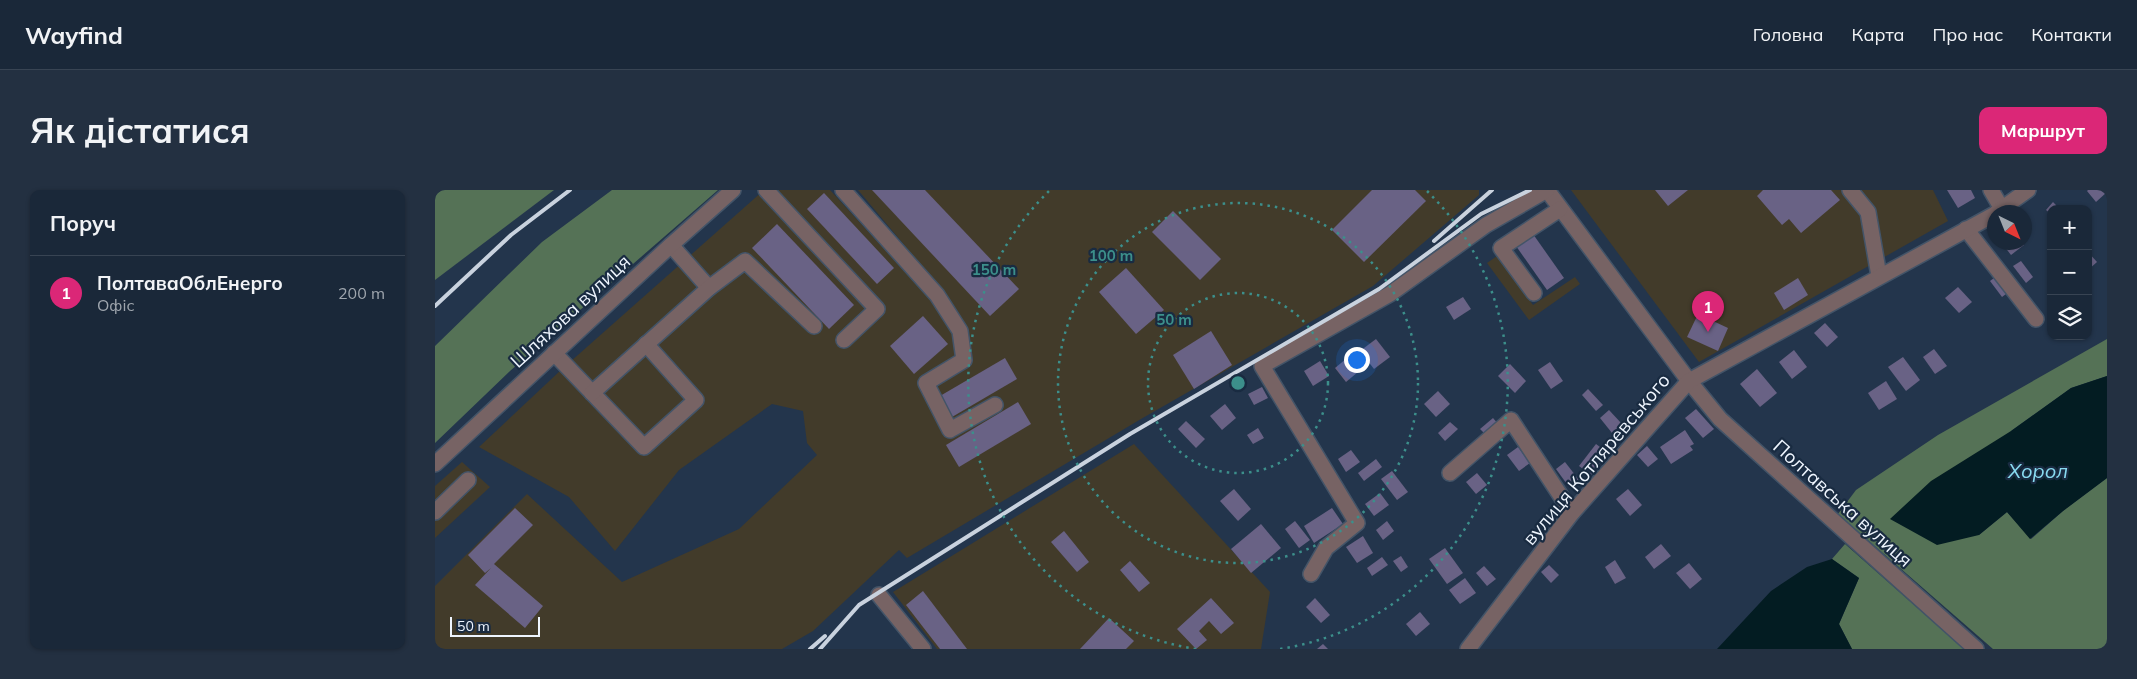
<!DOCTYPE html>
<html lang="uk">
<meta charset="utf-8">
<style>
body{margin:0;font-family:Mulish,sans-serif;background:#233041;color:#f1f3f6}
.controls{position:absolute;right:15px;top:15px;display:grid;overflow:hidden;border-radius:10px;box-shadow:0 1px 4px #0004}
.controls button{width:45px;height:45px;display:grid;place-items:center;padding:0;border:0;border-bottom:1px solid #384453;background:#1a2839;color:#f1f3f6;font:25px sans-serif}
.compass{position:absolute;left:1552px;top:15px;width:45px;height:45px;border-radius:50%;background:#1a2839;box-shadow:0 1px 4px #0004;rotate:137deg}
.scale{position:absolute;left:15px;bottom:12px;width:90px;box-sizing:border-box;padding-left:5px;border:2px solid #eef5fe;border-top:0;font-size:14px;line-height:18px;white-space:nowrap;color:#eef5fe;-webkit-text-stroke:4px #192b41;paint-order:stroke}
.you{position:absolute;left:921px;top:169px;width:18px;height:18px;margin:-12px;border:4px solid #fff;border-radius:50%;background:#1a73e8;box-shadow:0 0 0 8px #1a73e833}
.badge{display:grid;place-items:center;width:32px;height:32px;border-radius:50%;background:#db2777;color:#fff;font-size:16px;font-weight:700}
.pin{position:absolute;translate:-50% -41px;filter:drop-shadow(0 1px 2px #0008)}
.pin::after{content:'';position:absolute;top:26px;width:18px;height:15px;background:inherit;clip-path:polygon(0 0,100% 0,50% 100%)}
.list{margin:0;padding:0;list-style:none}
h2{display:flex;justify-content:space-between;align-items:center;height:65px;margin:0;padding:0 20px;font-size:21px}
h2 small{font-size:16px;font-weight:400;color:#9fa6ae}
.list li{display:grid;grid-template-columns:32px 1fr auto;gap:15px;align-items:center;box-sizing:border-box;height:75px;padding:0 20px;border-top:1px solid #384453}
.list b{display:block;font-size:19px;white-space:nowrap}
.list p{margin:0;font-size:16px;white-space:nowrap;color:#9fa6ae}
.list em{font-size:16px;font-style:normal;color:#9fa6ae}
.icon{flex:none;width:28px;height:28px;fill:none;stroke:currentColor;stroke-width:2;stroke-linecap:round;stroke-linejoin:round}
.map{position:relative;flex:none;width:1672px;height:459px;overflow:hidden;border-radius:10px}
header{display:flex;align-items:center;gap:30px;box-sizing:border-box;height:70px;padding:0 25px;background:#1a2839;border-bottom:1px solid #384453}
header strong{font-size:24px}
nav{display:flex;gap:28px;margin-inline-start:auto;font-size:18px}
.intro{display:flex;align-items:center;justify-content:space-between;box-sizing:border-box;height:120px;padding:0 30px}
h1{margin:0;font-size:35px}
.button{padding:12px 22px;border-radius:10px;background:#db2777;color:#fff;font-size:18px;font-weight:700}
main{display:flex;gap:30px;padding:0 30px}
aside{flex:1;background:#1a2839;border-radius:10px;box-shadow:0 1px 4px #0004}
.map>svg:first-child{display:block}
.industrial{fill:#423b2a}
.forest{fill:#557256}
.water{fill:#031c22}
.building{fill:#696285}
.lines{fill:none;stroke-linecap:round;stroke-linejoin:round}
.minor-casing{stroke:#435468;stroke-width:18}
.minor{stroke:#776364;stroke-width:15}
.rail{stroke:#c9d2de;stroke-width:4}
.ring{fill:none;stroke:#3c8f8b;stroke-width:2.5;stroke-dasharray:2.5 5}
.labels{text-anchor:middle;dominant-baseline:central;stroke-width:4.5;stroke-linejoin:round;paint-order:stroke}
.street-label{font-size:19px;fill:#eef5fe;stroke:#192b41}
.water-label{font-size:20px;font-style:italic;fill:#88daf0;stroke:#192b41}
.centre{fill:#3c8f8b;stroke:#192b41;stroke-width:2.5}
.ring-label{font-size:15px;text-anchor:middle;font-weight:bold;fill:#3c8f8b;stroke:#192b41;stroke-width:4.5;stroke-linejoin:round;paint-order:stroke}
</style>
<header>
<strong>Wayfind</strong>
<nav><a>Головна</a><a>Карта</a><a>Про нас</a><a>Контакти</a></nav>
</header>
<div class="intro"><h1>Як дістатися</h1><a class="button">Маршрут</a></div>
<main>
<aside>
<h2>Поруч<small></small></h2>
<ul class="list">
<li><span class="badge">1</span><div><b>ПолтаваОблЕнерго</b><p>Офіс</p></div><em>200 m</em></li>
</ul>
</aside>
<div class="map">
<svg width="1672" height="459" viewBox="0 0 1672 459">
<rect width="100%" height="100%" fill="#23354c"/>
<!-- industrial -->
<g class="industrial">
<polygon points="329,0 395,0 497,111 508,101 423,0 1044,0 1044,5 938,96 706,229 472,368 464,360 378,441 347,459 0,459 0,396 92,304 187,392 304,339 382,265 372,253 368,221 337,214 244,280 180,361 134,307 44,257 126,180"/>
<polygon points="1136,0 1498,0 1513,31 1264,172"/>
<polygon points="1062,66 1098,115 1140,87 1145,94 1094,130 1052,73"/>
<polygon points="699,254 835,402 826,459 502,459 458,402"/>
<polygon points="27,272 55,297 0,348 0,296"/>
</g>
<!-- forest -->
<g class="forest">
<polygon points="7,0 119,0 0,90 0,5"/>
<polygon points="177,0 283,0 75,181 0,253 0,156 107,52"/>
<polygon points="1672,149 1672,186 1636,198 1576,241 1544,345 1572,322 1596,349 1628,321 1672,288 1672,459 1558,459 1403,324 1421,300 1503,245"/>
<polygon points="1410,354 1529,459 1417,459 1404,434 1424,388 1397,369"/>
</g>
<!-- water -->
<g class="water">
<polygon points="1672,186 1672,288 1628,321 1595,349 1572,322 1544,345 1502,355 1455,329 1496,291 1576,241 1636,198"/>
<polygon points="1397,369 1424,388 1404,434 1417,459 1282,459 1336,401 1372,377"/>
</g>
<!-- building -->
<g class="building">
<polygon points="437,0 490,0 584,99 555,126"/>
<polygon points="937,0 980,0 991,11 929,72 897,40"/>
<polygon points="1220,0 1253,0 1233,16"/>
<polygon points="1328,0 1396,0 1405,10 1366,43 1354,29 1347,35 1322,6"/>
<polygon points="1512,0 1536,0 1540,8 1523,18"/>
<polygon points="1653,0 1669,0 1672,2 1661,12 1652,1"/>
<polygon points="389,3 459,78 442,94 372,19"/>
<polygon points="1618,12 1625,19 1616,19 1616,24 1611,20"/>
<polygon points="738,21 786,69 765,90 717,42"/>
<polygon points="342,34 419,115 394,139 317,58"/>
<polygon points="1098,44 1129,88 1112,100 1081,56"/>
<polygon points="1566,52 1587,52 1589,55 1576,65"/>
<polygon points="1653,62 1662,72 1653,80"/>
<polygon points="1586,71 1598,87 1591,93 1578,76"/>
<polygon points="691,78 729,120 701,144 664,102"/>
<polygon points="1563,85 1575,101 1567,107 1555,91"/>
<polygon points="1363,88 1373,105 1349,120 1339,103"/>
<polygon points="1523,97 1537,112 1524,123 1510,108"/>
<polygon points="1028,107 1036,119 1019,130 1011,117"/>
<polygon points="1263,124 1293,138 1283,161 1252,147"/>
<polygon points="488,126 513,154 479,184 455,156"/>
<polygon points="1390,133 1403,147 1392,157 1379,143"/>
<polygon points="776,141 797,175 759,199 738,165"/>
<polygon points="941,149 955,167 939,179 925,161"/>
<polygon points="1499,159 1512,176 1500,184 1488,167"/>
<polygon points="1359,160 1372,177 1357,189 1344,172"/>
<polygon points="918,163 929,177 911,192 900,178"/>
<polygon points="1468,167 1485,190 1471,201 1453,177"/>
<polygon points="570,168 582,189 517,227 505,206"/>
<polygon points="885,171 894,186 878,196 869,181"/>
<polygon points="1115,172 1128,191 1116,199 1103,180"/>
<polygon points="1075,174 1091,191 1080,203 1063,186"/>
<polygon points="1322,179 1342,203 1325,217 1305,194"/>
<polygon points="1451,191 1462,209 1444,220 1433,203"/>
<polygon points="827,197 833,208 819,215 813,204"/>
<polygon points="1153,199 1168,215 1161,221 1147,205"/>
<polygon points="1003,201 1015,214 1001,227 989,214"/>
<polygon points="583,212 596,234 524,277 511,255"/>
<polygon points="790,214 801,228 787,240 775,226"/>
<polygon points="1261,219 1279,239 1268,248 1250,228"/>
<polygon points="1174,220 1187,234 1177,243 1165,228"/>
<polygon points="1058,228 1064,235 1052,246 1045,239"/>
<polygon points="751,231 770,249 761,258 743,239"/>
<polygon points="1015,232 1023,239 1010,251 1003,243"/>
<polygon points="823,238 829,248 818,254 812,245"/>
<polygon points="1250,240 1259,254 1255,256 1258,260 1236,274 1225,257"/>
<polygon points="1161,254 1173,263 1156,285 1144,276"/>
<polygon points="1212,256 1223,269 1213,277 1202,265"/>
<polygon points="1083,257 1095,273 1084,281 1072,265"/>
<polygon points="916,260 925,272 911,282 903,269"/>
<polygon points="941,269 947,277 929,291 923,283"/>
<polygon points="1130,272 1144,290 1134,297 1121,279"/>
<polygon points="957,281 973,302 962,310 946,289"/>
<polygon points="1042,283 1052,295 1041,304 1031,292"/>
<polygon points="799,299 816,319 803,331 785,311"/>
<polygon points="1193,299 1207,315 1195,326 1181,309"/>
<polygon points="945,303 954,315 939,326 930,314"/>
<polygon points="80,318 98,335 59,374 108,416 90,438 40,395 56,378 50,383 33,365"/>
<polygon points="897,318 908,334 879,353 869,336"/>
<polygon points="860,331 875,350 864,358 850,339"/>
<polygon points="952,331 959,341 948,350 941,340"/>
<polygon points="826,334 846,358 816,383 796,359"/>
<polygon points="629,341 654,372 642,382 616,352"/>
<polygon points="928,346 938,363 922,373 911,357"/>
<polygon points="1226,354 1236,366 1219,379 1210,367"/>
<polygon points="1010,358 1028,383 1012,394 994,369"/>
<polygon points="966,366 973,377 966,382 958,371"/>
<polygon points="947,367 953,375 937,386 932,378"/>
<polygon points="1180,370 1191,388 1180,394 1170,377"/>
<polygon points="695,371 715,393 704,402 685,380"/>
<polygon points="1254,373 1267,389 1255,399 1241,383"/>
<polygon points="1114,375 1124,385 1116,393 1106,382"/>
<polygon points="1049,376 1061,389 1052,396 1041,383"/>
<polygon points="1030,388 1041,403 1025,414 1014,400"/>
<polygon points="488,401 532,459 505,459 471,415"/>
<polygon points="776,408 799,433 786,444 774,431 764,441 772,450 761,459 742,439"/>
<polygon points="880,408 895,425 886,433 871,417"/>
<polygon points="985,422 995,434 981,446 971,434"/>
<polygon points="674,428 699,451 691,459 645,459"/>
<polygon points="888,454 893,459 882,459"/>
</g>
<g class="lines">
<!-- minor casing -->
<g class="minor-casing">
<g id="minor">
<polyline points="331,0 442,119 409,150"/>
<polyline points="408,0 502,105 525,141 529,170 491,193 515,240 560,215"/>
<polyline points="1112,0 1254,191 1285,229 1541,459"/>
<polyline points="1415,0 1433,22 1444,86"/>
<polyline points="1556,0 1567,19"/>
<polyline points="1562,22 1593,0"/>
<polyline points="1531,39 1601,129"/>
<polyline points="236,55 274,98"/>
<polyline points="1099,103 1066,58 1125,19"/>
<polyline points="119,163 209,257 261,210 211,154"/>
<polyline points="157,203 274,98 310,71 379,136"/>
<polyline points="0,274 236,55 298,0"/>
<polyline points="1015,283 1076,230 1137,323"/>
<polyline points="0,322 33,290"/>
<polyline points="876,384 891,358 922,333 827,176 955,104 1051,35 1112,0"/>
<polyline points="444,405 488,459"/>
<polyline points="1033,459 1137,323 1254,191 1560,24"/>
</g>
</g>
<!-- minor -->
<use href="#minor" class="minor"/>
<!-- rail -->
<g class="rail">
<polyline points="999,51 1057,0"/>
<polyline points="0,116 76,45 135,0"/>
<polyline points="375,459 390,446"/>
<polyline points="385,459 424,415 695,244 944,99 1046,24 1095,0"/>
</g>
</g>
<!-- distance rings -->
<g class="ring">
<circle cx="803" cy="193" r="90"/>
<circle cx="803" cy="193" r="180"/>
<path d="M761 459A269 269 0 0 1 614 1M992 1A269 269 0 0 1 845 459"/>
</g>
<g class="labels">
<!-- street labels -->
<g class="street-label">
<text transform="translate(135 121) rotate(-43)">Шляхова вулиця</text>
<text transform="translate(1161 269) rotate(-50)">вулиця Котляревського</text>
<text transform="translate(1408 313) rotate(42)">Полтавська вулиця</text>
</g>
<!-- water labels -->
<g class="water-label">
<text x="1603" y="280">Хорол</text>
</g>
</g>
<circle cx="803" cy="193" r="8" class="centre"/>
<g class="ring-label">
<text x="676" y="71">100 m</text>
<text x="559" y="85">150 m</text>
<text x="739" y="135">50 m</text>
</g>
</svg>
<div class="controls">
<button>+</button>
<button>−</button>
<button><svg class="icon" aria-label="layers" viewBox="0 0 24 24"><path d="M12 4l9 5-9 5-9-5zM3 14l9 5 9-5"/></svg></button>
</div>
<svg class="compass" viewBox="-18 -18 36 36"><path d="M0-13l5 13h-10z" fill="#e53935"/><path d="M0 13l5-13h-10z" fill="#9fa6ae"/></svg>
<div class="scale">50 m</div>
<div class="you"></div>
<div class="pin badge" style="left:1273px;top:142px">1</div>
</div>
</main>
